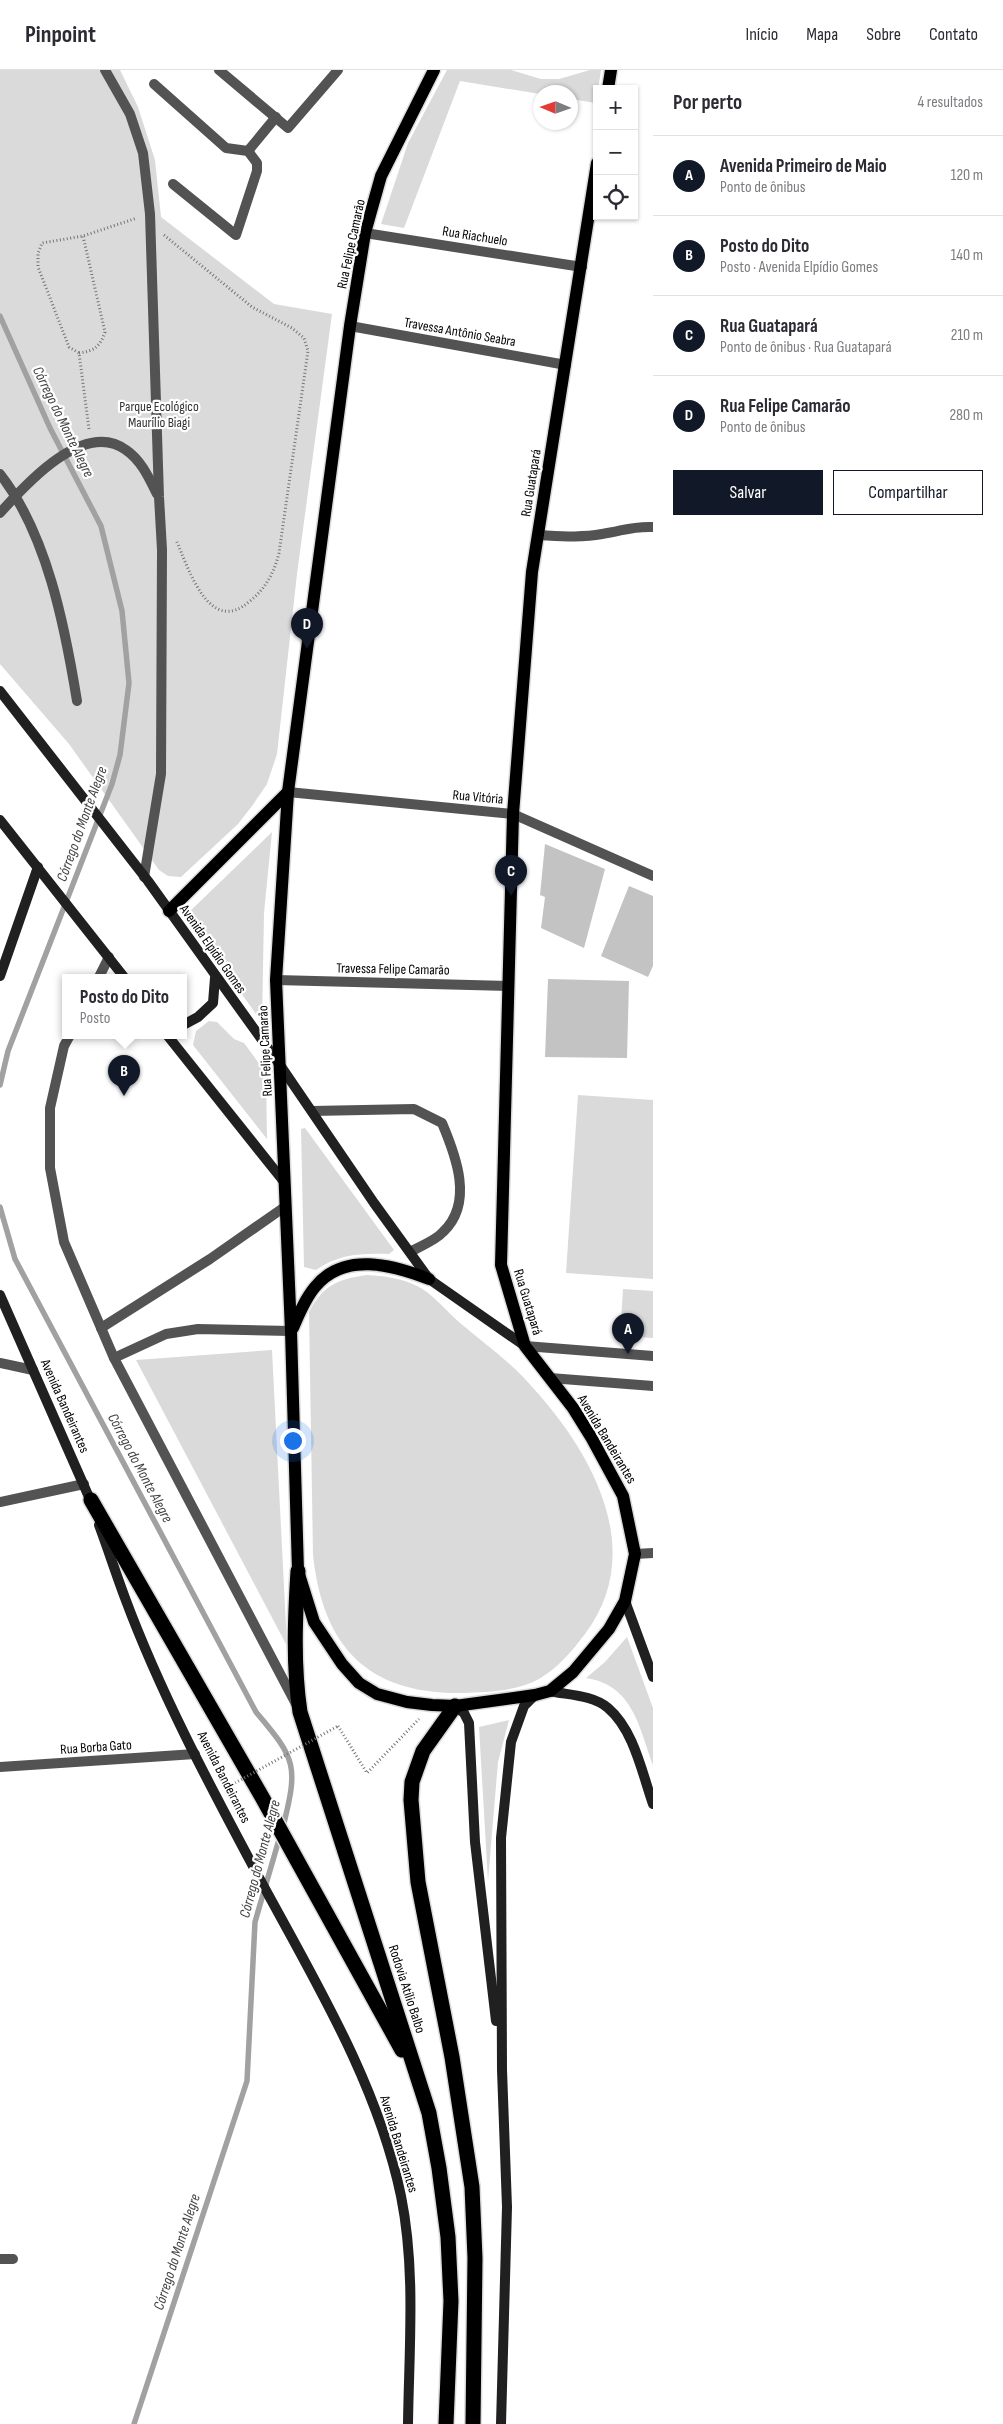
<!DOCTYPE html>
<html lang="pt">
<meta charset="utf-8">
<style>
body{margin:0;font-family:"Sofia Sans Condensed",sans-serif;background:#f2f2f3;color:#2b2b33}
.controls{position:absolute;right:15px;top:15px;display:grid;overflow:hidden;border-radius:0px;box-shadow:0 1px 4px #0004}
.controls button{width:45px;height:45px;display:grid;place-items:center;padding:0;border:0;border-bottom:1px solid #e1e1e2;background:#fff;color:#2b2b33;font:25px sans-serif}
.compass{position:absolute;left:533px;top:15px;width:45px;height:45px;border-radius:50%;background:#fff;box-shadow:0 1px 4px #0004;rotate:272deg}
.you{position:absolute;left:292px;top:1370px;width:18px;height:18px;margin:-12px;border:4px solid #fff;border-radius:50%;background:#1a73e8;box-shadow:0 0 0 8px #1a73e833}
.badge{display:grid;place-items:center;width:32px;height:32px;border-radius:50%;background:#111827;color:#fff;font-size:16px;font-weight:700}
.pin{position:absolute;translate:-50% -41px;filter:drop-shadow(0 1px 2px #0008)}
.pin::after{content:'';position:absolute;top:26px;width:18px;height:15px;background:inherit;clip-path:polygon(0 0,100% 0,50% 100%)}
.popup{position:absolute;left:62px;top:904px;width:125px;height:65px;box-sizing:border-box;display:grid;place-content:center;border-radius:0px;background:#fff;filter:drop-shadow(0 1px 4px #0005);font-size:16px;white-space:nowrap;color:#7c7c81}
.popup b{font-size:19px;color:#2b2b33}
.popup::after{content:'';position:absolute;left:50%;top:100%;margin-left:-10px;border:10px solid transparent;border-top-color:#fff}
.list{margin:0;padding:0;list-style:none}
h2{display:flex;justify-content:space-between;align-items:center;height:65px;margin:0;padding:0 20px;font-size:21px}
h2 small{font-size:16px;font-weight:400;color:#7c7c81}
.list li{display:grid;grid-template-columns:32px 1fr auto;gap:15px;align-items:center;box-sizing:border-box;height:80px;padding:0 20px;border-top:1px solid #e1e1e2}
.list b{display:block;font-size:19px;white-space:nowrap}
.list p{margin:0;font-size:16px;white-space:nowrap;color:#7c7c81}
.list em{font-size:16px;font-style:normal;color:#7c7c81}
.actions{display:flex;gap:10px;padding:15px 20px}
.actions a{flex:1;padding:11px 0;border:1px solid #111827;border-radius:0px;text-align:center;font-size:18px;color:#111827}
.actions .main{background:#111827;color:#fff}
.icon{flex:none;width:28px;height:28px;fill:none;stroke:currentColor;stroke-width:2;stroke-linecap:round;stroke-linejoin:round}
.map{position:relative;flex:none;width:653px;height:2354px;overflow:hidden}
header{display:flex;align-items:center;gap:30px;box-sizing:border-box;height:70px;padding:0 25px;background:#fff;border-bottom:1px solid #e1e1e2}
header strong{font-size:24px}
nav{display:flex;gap:28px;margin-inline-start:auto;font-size:18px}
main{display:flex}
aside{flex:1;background:#fff}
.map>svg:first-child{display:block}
.green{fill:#dadada}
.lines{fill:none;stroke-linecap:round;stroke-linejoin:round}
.stream{stroke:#a1a1a1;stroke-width:5.5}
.building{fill:#c3c3c3}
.primary-casing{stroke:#dbdbdb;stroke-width:15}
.motorway-casing{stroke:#dbdbdb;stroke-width:18}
.path{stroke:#757575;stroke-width:3;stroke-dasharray:1 2.5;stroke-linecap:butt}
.service{stroke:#535353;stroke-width:10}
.minor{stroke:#535353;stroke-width:10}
.tertiary{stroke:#535353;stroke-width:10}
.secondary{stroke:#202020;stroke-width:10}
.primary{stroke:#000;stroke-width:12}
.motorway{stroke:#000;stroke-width:15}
.path-bridge{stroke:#757575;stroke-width:3;stroke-dasharray:1 2.5;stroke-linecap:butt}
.labels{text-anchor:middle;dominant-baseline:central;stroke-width:4.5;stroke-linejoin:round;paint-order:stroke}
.street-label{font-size:14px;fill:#000;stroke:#fff}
.park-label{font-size:14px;fill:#313131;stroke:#fff}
.water-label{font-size:15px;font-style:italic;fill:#424242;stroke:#fff}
</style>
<header>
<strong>Pinpoint</strong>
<nav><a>Início</a><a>Mapa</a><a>Sobre</a><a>Contato</a></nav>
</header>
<main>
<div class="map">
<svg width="653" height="2354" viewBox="0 0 653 2354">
<rect width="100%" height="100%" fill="#fff"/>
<!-- green -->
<g class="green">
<polygon points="0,0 120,0 138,37 155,90 161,147 274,234 332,244 297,504 277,684 267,714 252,736 238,754 181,807 168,806 159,800 69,674 0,594"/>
<polygon points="447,0 511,0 541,9 559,9 590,0 601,0 596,33 571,29 570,22 540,24 460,11 404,158 381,154 408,73"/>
<polygon points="272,762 264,843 262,952 185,846"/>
<polygon points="209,951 217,952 234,969 244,973 266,1003 267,1069 193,975 196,961"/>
<polygon points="578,1025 653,1030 653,1209 566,1203"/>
<path d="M305 1058 394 1180 389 1184C363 1183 338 1184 316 1200L304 1197 301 1059Z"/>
<path d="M367 1205C384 1206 401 1208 417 1216 432 1223 446 1241 459 1252 481 1271 504 1287 524 1308 588 1375 650 1478 585 1564 572 1581 558 1598 539 1609 518 1621 488 1622 464 1623 369 1625 323 1578 313 1485L309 1242C323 1215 338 1209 367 1205Z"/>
<polygon points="623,1219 653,1221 653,1268 620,1266"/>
<polygon points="272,1280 287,1576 136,1290"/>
<path d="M627 1567 653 1638V1695C639 1657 633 1615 586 1608L605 1592Z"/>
<polygon points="509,1650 498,1692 488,1811 479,1657"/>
</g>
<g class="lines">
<!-- stream -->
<g class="stream">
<polyline points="0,246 50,358 101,456 122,541 129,613 120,685 112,714 8,981 0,1015"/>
<path d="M0 1137 15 1189 256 1642C297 1690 298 1696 283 1757"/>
<polyline points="134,2354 247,2011 255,1852 280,1766"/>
</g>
</g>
<!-- building -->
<g class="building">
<polygon points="545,774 605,799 584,878 541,858 545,827 540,825"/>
<polygon points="629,816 653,826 653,896 648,907 601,886"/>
<polygon points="548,909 629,911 627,988 545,987"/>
</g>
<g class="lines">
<!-- primary casing -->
<g class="primary-casing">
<g id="primary">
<polyline points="434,0 381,106 365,163 350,256 288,722 276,910 291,1261 298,1501 314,1552 342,1594 359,1613 377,1624 407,1632 432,1635 455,1636 535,1625 550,1621 573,1602 609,1559 625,1531 635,1484 623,1426 591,1367 573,1338 525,1276 501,1195 513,744 532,502 597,93"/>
<polyline points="608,19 611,0"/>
<polyline points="169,841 288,722"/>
<path d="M293 1258C299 1244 305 1229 315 1217 344 1181 393 1195 429 1209"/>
</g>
</g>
<!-- motorway casing -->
<g class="motorway-casing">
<g id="motorway">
<polyline points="91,1430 262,1727 402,1980"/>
<path d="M298 1501C295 1549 293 1595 300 1642L429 2043 439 2098 448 2167 451 2231 446 2354"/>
<polyline points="455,1636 423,1681 412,1712 411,1730 418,1812 452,1987 472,2117 475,2188 473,2354"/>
</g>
</g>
<!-- path -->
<g class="path">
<path d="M164 165 252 237 292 258 304 268 308 281 279 483C274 503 266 518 250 531 209 567 189 499 176 470"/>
<path d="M79 283C94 281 100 277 105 262L83 166"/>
<polyline points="89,359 79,283 69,277 38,197 38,183 42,173 83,166 137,148"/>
<polyline points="338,1656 367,1703 419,1649"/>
</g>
<!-- service -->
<g class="service">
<polyline points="105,0 130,44 143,83 150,144 159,427 162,480 161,704 144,807"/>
<polyline points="219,0 288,58 338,0"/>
<polyline points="154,14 226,78 248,81"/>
<polyline points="173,114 236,165 257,101 257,93 248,81 276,47"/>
<path d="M0 404C47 464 65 557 77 631"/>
<path d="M0 443C25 415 84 349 126 380 141 390 149 408 157 424"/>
<path d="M538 465C559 466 581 468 602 464 623 461 631 456 653 457"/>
<polyline points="99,907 109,887"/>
<polyline points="70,965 64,976 50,1038 50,1098 64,1172 114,1288 296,1634"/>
<path d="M312 1041 414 1039 442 1053C456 1086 474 1133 443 1162 435 1171 420 1176 410 1182"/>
<polyline points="101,1258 210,1189 286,1136"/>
<polyline points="114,1288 166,1264 198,1259 291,1261"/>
<polyline points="0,1432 84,1414"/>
</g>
<!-- minor -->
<g class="minor">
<polyline points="365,163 582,197"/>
<polyline points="350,256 566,295"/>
<polyline points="288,722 513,744 653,806"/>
<polyline points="276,910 509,916"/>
<polyline points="0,1293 33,1300"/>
<polyline points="0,1697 195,1684"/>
<polyline points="0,2189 13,2189"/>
</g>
<!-- tertiary -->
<g class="tertiary">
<polyline points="525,1276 653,1286"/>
<polyline points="550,1308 653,1316"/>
<polyline points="635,1484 653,1483"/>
</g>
<!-- secondary -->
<g class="secondary">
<polyline points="0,621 148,811 280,995 374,1133 429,1209 525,1276"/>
<polyline points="0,750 124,907"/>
<polyline points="0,906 38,797"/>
<polyline points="183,955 198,947 213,933 215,908"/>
<polyline points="167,965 285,1113"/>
<polyline points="0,1225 92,1434"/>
<path d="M99 1455C108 1479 116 1504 125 1528 160 1622 208 1712 255 1800 310 1903 377 2010 401 2126 416 2200 409 2279 408 2354"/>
<polyline points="625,1531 653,1607"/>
<path d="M550 1621C568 1625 593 1625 608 1638 634 1660 642 1703 653 1734"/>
<polyline points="455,1636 464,1643 469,1653 475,1772 496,1951"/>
<polyline points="501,2354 507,2137 502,2000 501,1768 511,1672 524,1636 535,1625"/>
</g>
<!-- primary -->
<use href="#primary" class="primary"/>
<!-- motorway -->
<use href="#motorway" class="motorway"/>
<!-- path-bridge -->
<polyline class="path-bridge" points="235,1713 338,1656"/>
</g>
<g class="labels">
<!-- street labels -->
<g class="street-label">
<text transform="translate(475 166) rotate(9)">Rua Riachuelo</text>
<text transform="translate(351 174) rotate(-78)">Rua Felipe Camarão</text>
<text transform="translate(460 262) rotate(10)">Travessa Antônio Seabra</text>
<text transform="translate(531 413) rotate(-81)">Rua Guatapará</text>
<text transform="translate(478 727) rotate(5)">Rua Vitória</text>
<text transform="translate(213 879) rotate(55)">Avenida Elpídio Gomes</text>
<text transform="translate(393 899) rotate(1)">Travessa Felipe Camarão</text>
<text transform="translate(265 981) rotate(-93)">Rua Felipe Camarão</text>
<text transform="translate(528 1232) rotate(73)">Rua Guatapará</text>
<text transform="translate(65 1336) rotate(66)">Avenida Bandeirantes</text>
<text transform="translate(607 1369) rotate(59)">Avenida Bandeirantes</text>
<text transform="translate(96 1677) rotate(-4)">Rua Borba Gato</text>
<text transform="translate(224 1707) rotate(63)">Avenida Bandeirantes</text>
<text transform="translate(407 1919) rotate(72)">Rodovia Atílio Balbo</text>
<text transform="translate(399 2074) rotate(73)">Avenida Bandeirantes</text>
</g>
<!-- park labels -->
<g class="park-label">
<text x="159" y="336">Parque Ecológico<tspan x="159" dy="16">Maurílio Biagi</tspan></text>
</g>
<!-- water labels -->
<g class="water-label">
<text transform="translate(63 352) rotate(64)">Córrego do Monte Alegre</text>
<text transform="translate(82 754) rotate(-70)">Córrego do Monte Alegre</text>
<text transform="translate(140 1398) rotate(62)">Córrego do Monte Alegre</text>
<text transform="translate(260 1789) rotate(-75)">Córrego do Monte Alegre</text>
<text transform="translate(177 2182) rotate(-72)">Córrego do Monte Alegre</text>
</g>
</g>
</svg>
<div class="controls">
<button>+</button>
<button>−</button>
<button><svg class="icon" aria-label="locate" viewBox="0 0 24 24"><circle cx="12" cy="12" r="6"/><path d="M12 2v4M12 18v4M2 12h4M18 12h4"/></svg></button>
</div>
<svg class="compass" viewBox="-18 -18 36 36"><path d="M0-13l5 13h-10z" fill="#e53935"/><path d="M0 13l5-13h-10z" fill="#7c7c81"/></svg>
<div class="you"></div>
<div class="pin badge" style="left:628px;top:1284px">A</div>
<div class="pin badge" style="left:124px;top:1026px">B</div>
<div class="popup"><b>Posto do Dito</b>Posto</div>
<div class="pin badge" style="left:511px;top:826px">C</div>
<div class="pin badge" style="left:307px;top:579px">D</div>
</div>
<aside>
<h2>Por perto<small>4 resultados</small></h2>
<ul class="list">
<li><span class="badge">A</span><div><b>Avenida Primeiro de Maio</b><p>Ponto de ônibus</p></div><em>120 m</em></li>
<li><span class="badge">B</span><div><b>Posto do Dito</b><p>Posto · Avenida Elpídio Gomes</p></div><em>140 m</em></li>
<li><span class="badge">C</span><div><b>Rua Guatapará</b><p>Ponto de ônibus · Rua Guatapará</p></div><em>210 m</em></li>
<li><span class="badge">D</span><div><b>Rua Felipe Camarão</b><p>Ponto de ônibus</p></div><em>280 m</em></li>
</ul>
<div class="actions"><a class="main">Salvar</a><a>Compartilhar</a></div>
</aside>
</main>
